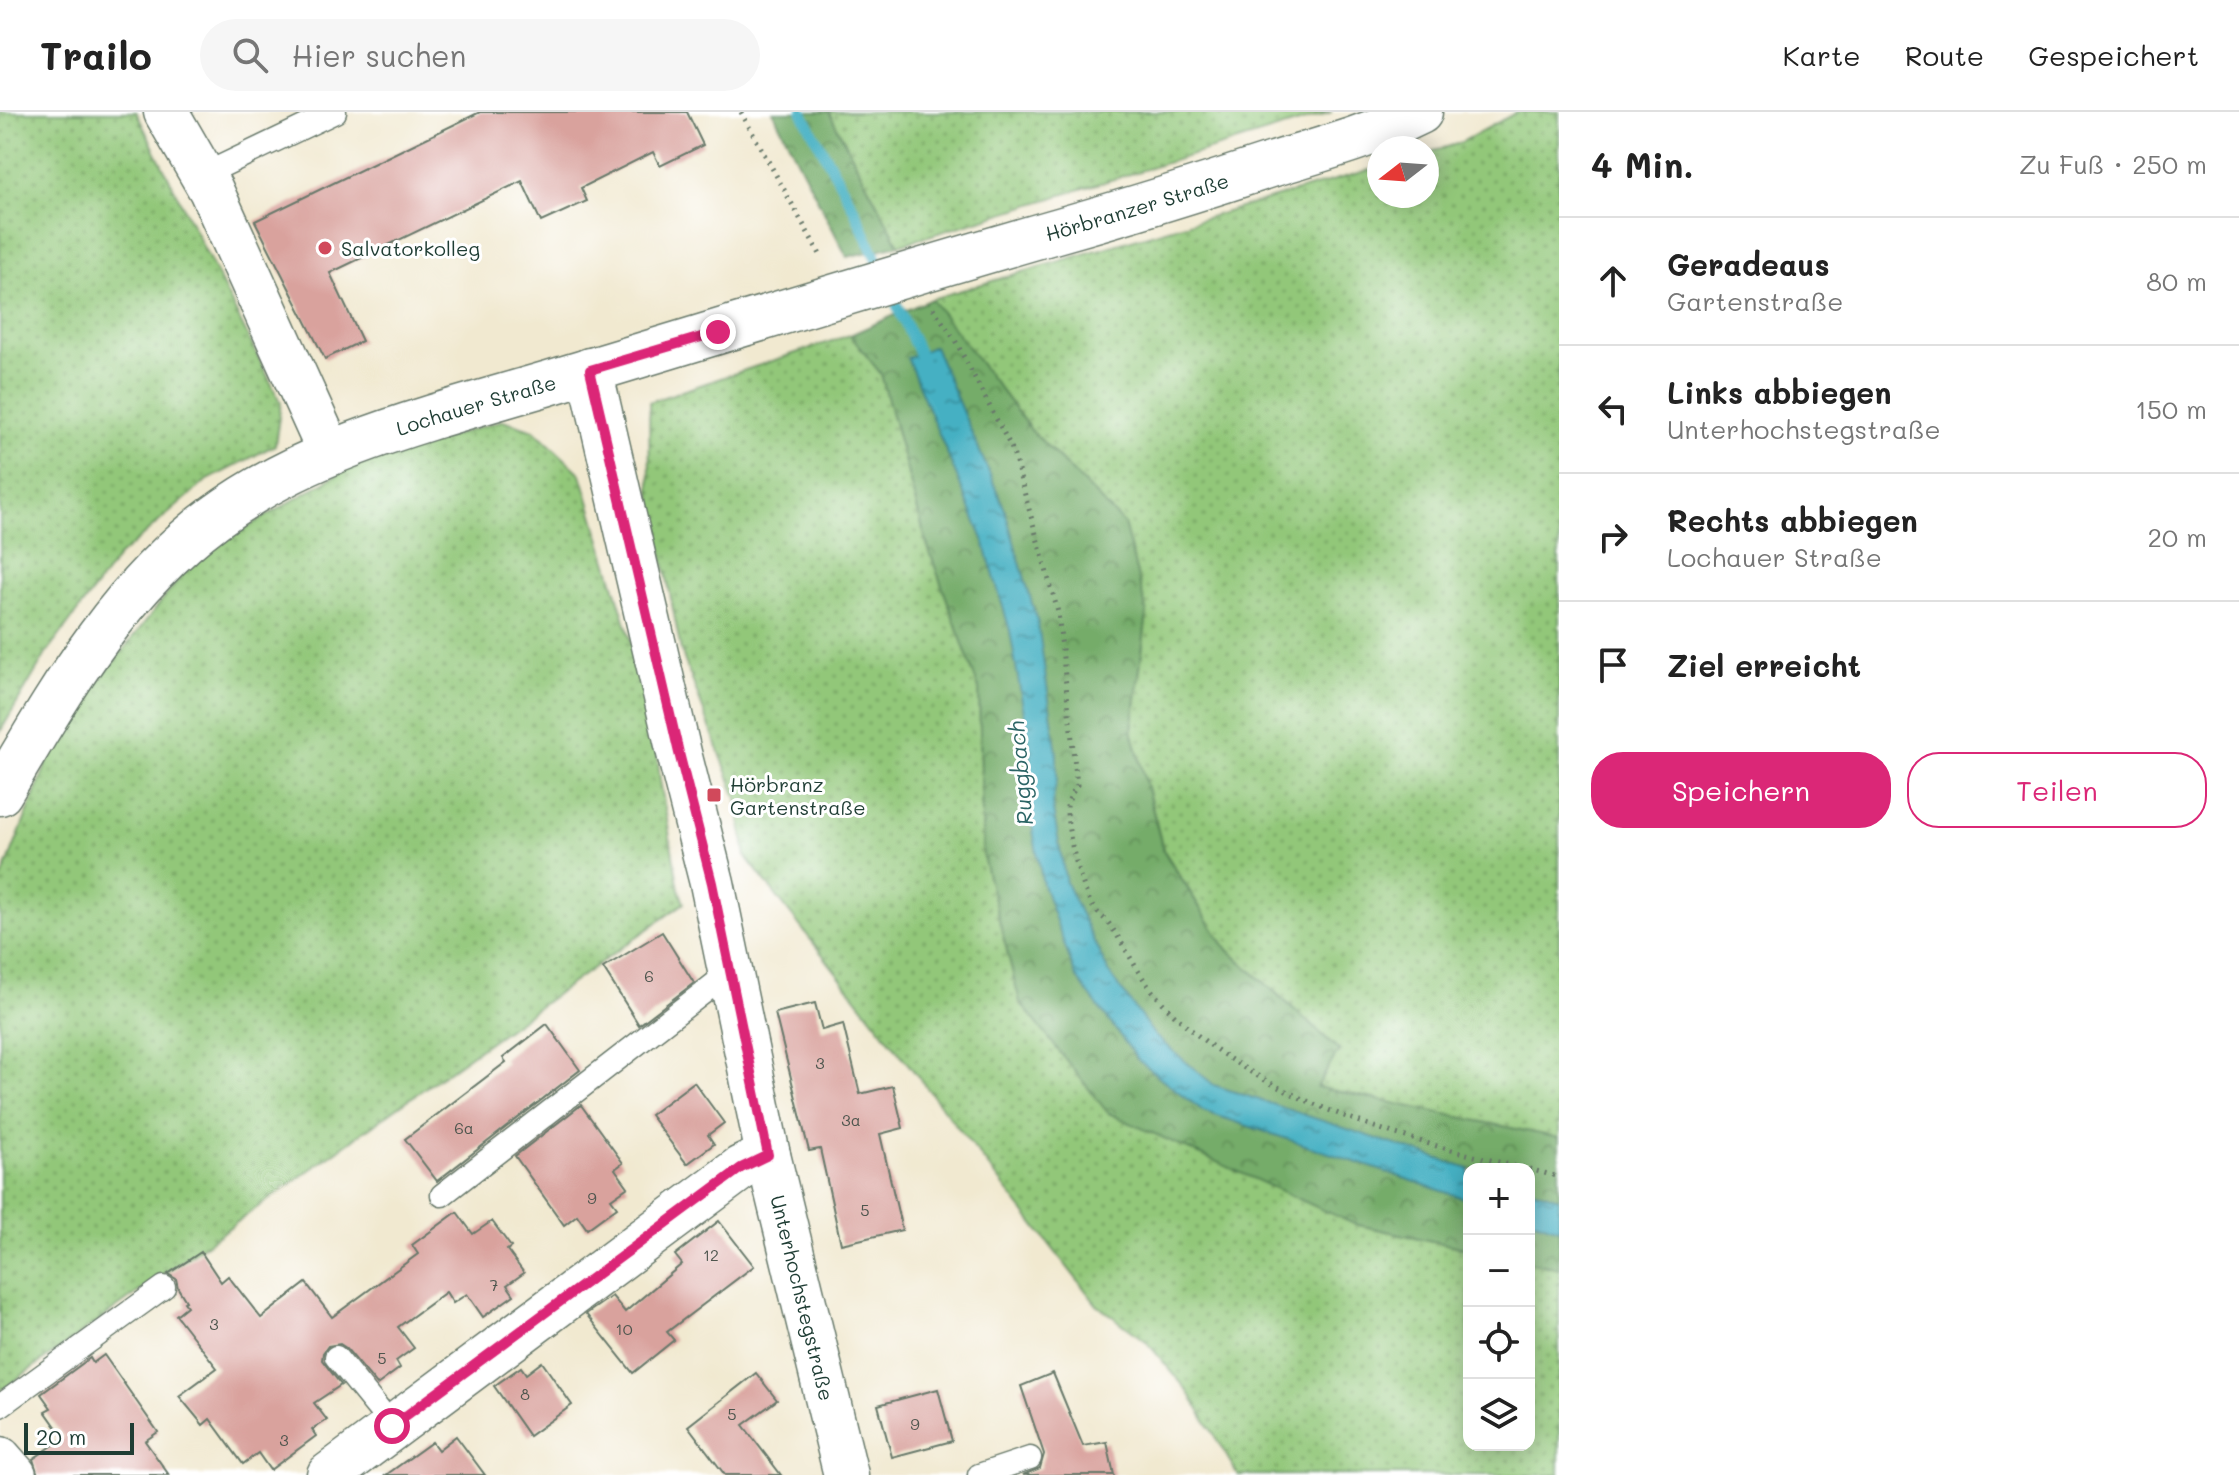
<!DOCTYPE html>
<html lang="de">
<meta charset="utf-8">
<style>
body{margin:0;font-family:Mali,sans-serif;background:#f6f6f6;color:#222}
.controls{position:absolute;right:24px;bottom:24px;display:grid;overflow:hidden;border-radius:16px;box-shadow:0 4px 20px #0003}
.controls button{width:72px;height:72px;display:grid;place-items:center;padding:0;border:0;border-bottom:2px solid #e0e0e0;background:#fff;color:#222;font:40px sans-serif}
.compass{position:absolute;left:1367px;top:24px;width:72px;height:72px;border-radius:50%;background:#fff;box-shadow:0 4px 20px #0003;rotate:253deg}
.scale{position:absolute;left:24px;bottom:20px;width:110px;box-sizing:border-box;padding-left:8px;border:4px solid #1f3d34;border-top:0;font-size:22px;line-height:28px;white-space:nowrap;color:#1f3d34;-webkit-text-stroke:6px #fff;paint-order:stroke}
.stop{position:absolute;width:24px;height:24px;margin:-18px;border:6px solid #db2777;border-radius:50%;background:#fff}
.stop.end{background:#db2777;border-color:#fff;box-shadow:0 2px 8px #0008}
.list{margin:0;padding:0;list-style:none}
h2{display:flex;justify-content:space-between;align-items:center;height:104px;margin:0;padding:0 32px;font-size:34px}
h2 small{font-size:26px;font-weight:400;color:#767676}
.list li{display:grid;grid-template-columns:52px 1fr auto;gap:24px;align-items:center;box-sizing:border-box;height:128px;padding:0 32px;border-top:2px solid #e0e0e0}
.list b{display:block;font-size:30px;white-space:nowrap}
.list p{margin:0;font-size:26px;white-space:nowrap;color:#767676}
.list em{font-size:26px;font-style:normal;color:#767676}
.actions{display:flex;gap:16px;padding:24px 32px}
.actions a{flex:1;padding:18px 0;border:2px solid #db2777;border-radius:32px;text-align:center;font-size:28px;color:#db2777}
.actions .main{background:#db2777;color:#fff}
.icon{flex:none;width:44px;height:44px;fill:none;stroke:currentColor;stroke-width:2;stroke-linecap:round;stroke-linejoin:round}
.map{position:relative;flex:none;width:1559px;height:1363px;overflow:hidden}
header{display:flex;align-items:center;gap:48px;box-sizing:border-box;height:112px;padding:0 40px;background:#fff;border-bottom:2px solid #e0e0e0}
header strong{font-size:38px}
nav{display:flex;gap:44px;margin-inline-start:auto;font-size:28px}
.search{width:560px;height:72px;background:#f6f6f6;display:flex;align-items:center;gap:20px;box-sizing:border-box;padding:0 28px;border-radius:44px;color:#767676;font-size:30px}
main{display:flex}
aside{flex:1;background:#fff}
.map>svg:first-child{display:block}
.grass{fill:url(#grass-dots);stroke:#588256;stroke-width:2}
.forest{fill:url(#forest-crowns);stroke:#4a744e;stroke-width:2}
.water{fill:url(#water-ripples);stroke:#32767c;stroke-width:2}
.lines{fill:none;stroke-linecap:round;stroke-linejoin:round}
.stream{stroke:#45b0c3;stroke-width:11}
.building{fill:#d9a29d}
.service-casing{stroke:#68796b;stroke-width:25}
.minor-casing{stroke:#68796b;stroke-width:47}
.tertiary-casing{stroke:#68796b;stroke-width:47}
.path{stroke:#68796b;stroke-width:5;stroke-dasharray:2 6;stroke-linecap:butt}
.service{stroke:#fff;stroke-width:22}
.minor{stroke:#fff;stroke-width:44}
.tertiary{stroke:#fff;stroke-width:44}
.route{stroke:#db2777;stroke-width:10}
.poi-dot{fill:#d1495b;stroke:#fff;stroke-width:3}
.labels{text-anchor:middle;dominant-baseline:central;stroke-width:6;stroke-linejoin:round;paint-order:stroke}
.number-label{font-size:16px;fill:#4e564e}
.street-label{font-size:20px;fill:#1f3d34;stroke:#fff}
.poi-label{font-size:20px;fill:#1f3d34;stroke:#fff;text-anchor:start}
.water-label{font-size:22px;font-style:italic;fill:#2c6566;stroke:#fff}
</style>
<header>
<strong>Trailo</strong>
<div class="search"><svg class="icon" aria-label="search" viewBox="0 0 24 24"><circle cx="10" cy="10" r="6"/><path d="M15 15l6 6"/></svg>Hier suchen</div>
<nav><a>Karte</a><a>Route</a><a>Gespeichert</a></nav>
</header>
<main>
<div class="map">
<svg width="1559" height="1363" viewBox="0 0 1559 1363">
<defs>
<pattern id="grass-dots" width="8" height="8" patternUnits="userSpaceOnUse" patternTransform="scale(2)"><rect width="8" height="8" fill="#92c779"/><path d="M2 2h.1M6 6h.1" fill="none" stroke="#77a364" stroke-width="1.8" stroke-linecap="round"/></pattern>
<pattern id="forest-crowns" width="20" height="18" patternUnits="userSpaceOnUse" patternTransform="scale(2)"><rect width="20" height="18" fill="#75ac69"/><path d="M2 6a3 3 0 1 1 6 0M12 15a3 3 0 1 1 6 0" fill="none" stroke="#5f8d57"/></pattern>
<pattern id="water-ripples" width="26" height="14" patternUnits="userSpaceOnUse" patternTransform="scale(2)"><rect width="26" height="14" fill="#45b0c3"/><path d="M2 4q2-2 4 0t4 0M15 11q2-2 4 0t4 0" fill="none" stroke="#39909f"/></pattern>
</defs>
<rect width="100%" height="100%" fill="#fff"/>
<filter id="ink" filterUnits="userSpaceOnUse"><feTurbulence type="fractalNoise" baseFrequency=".0125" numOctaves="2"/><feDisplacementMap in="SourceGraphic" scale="16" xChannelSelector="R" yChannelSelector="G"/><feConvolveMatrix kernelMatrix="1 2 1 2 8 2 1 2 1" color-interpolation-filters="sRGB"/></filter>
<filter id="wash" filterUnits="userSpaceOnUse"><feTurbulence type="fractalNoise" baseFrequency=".006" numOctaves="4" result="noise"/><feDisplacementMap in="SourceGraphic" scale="32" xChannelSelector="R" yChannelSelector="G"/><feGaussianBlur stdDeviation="1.8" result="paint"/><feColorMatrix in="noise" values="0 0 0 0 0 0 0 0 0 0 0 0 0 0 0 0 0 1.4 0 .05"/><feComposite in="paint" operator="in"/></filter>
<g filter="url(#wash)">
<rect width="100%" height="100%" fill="#f1e9d0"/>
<!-- grass -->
<g class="grass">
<polygon points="0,0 136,0 281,291 275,333 206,369 118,445 46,542 0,620"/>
<polygon points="829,0 1332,0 899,133"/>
<polygon points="1517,0 1559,0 1559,1026 1316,975 1339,938 1225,835 1163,737 1132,618 1147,501 1124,412 1031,318 931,187 1379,55 1379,84 1427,84 1427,41 1460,31"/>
<polygon points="850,223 881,262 926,429 979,577 983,745 1354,1112 1469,1137 1469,1333 1529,1333 1529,1150 1559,1157 1559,1363 1238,1363 1188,1279 1146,1229 1097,1193 746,745 737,686 681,539 650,377 649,290"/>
<polygon points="503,308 534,318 581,362 653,602 660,668 679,777 684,791 0,1279 0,771 59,620 196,445 347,357"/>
</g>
<!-- forest -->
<g class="forest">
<polygon points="773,0 829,0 899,133 847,145"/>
<polygon points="931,187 1031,318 1124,412 1147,501 1132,618 1163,738 1225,835 1339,938 1317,975 1559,1026 1559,1156 1529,1150 1529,1057 1469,1057 1469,1137 1354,1112 1108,1001 1020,890 983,745 979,577 926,429 881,262 850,223"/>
</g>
<!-- water -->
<g class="water">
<polygon points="934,234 1004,395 1038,512 1057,641 1057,667 1052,692 1066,771 1109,861 1155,924 1214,973 1469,1057 1469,1088 1203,999 1139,949 1076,865 1043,773 1027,687 1031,642 1010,519 983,427 907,246"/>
<polygon points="1529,1076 1559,1086 1559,1117 1529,1107"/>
</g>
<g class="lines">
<!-- stream -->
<g class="stream">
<polyline points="802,0 854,97 882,160"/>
<polyline points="889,176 925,255"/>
</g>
</g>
<g id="blocks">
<!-- building -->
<g class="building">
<polygon points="480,0 687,0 703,33 660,54 653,40 581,76 587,89 541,110 522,69 330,161 362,229 325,247 255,109"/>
<polygon points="662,820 694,871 639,913 603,856"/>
<polygon points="815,891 822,918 843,912 860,982 893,974 903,1016 880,1022 902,1118 841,1132 820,1037 809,1039 775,901"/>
<polygon points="547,912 580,958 437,1069 405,1027 506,950 503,946"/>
<polygon points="694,970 724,1011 708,1023 714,1032 687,1052 650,1003"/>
<polygon points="581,993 623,1051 615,1057 628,1075 611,1087 617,1095 587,1117 577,1103 564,1113 515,1044"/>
<polygon points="457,1100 473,1122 492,1109 511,1135 507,1138 524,1161 507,1173 514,1183 483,1205 467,1182 453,1191 446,1180 398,1215 414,1236 396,1249 400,1256 377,1273 346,1236 340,1232 328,1234 323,1241 322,1248 341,1273 314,1291 327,1308 312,1318 316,1324 270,1358 258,1341 243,1352 210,1307 203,1313 179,1284 217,1256 176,1203 187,1194 184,1190 186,1189 178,1176 176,1167 168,1162 201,1140 221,1170 228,1164 261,1206 306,1171 332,1205 418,1142 412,1133"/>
<polygon points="719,1109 754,1154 667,1220 674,1228 633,1261 586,1202 612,1184 625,1200 682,1152 675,1143"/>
<polygon points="104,1243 158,1320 145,1329 169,1363 38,1363 33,1347 64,1326 45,1299 51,1296 41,1282 90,1246 93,1251"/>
<polygon points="542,1250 572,1293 529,1324 494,1274 521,1255 526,1262"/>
<polygon points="756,1261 777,1288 743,1313 781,1363 725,1363 688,1314"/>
<polygon points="1053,1261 1083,1334 1107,1330 1114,1363 1023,1363 1040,1356 1044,1342 1021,1274"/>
<polygon points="938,1277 952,1329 892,1345 878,1293"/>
<polygon points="456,1324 485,1363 386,1363 432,1330 438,1338"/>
</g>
</g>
</g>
<g filter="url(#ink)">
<use href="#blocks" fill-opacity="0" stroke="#68796b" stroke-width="2"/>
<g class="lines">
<!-- service casing -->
<g class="service-casing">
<g id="service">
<polyline points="203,63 335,0"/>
<polyline points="442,1083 730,860"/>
<polyline points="336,1245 392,1314"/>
<polyline points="0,1294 164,1175"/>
<polyline points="979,1363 1030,1346"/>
</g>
</g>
<!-- minor casing -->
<g class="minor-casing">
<g id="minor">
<polyline points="166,0 211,78 330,341"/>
<path id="s1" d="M590 258 679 641 712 771 768 1043 846 1363"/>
<polyline points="0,1347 14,1363"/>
<polyline points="329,1363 741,1056 768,1043"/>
</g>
</g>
<!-- tertiary casing -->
<g class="tertiary-casing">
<g id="tertiary">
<path id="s2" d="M0 681C60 580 118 477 214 406 315 331 443 303 562 267 729 217 895 165 1063 117 1134 97 1204 75 1274 52 1323 37 1374 23 1420 0"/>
</g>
</g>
<!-- path -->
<g class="path">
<polyline points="741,0 822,146"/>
<path d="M933 196 955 228 1012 337 1058 500 1077 673C1073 680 1068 687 1067 695 1066 719 1081 775 1093 795 1098 802 1105 806 1110 813 1128 838 1139 866 1161 889 1254 989 1399 1026 1527 1057"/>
<polyline points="1529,1057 1559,1065"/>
</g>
<!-- service -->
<use href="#service" class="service"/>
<!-- minor -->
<use href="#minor" class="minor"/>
<!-- tertiary -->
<use href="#tertiary" class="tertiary"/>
</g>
</g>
<g class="lines" filter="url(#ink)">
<!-- route -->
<polyline class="route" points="392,1314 741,1056 768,1043 712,771 679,641 590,258 718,220"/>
</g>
<!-- markers -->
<g class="poi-dot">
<circle cx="325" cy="136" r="8"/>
<rect x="706" y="675" width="16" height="16" rx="4"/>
</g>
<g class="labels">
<!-- number labels -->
<g class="number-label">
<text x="649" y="863">6</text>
<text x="820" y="950">3</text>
<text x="851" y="1007">3a</text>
<text x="464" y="1015">6a</text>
<text x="592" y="1085">9</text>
<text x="865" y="1097">5</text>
<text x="711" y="1142">12</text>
<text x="494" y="1172">7</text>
<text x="214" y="1211">3</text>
<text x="624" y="1216">10</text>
<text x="382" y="1245">5</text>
<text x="525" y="1281">8</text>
<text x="732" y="1301">5</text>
<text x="915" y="1311">9</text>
<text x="284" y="1327">3</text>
</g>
<!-- street labels -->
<g class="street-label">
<text stroke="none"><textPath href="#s2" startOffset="1328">Hörbranzer Straße</textPath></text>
<text stroke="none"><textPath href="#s2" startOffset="638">Lochauer Straße</textPath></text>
<text stroke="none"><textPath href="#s1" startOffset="952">Unterhochstegstraße</textPath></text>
</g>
<!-- poi labels -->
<g class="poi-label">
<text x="341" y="136">Salvatorkolleg</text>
<text x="730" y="672">Hörbranz<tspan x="730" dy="23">Gartenstraße</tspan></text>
</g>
<!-- water labels -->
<g class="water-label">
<text transform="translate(1020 661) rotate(-95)">Ruggbach</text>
</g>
</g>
</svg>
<div class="controls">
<button>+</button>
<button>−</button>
<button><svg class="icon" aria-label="locate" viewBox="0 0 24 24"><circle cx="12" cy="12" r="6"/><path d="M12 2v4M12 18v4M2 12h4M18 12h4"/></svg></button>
<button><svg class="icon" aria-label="layers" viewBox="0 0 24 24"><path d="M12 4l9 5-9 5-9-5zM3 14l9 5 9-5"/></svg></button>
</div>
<svg class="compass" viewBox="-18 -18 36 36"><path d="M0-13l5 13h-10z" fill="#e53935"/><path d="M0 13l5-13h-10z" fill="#767676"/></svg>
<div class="scale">20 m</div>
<div class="stop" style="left:392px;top:1314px"></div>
<div class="stop end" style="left:718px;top:220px"></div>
</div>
<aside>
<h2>4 Min.<small>Zu Fuß · 250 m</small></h2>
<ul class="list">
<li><svg class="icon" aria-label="ahead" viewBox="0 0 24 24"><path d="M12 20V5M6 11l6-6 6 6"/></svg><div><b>Geradeaus</b><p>Gartenstraße</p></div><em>80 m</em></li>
<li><svg class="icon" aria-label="left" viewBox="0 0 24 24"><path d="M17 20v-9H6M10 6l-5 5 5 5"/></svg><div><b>Links abbiegen</b><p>Unterhochstegstraße</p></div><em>150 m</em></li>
<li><svg class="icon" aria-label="right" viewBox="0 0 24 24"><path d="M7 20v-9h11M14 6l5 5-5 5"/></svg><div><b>Rechts abbiegen</b><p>Lochauer Straße</p></div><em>20 m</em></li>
<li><svg class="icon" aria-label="arrive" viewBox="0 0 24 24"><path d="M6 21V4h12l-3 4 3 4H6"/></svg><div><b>Ziel erreicht</b></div></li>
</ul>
<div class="actions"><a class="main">Speichern</a><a>Teilen</a></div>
</aside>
</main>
